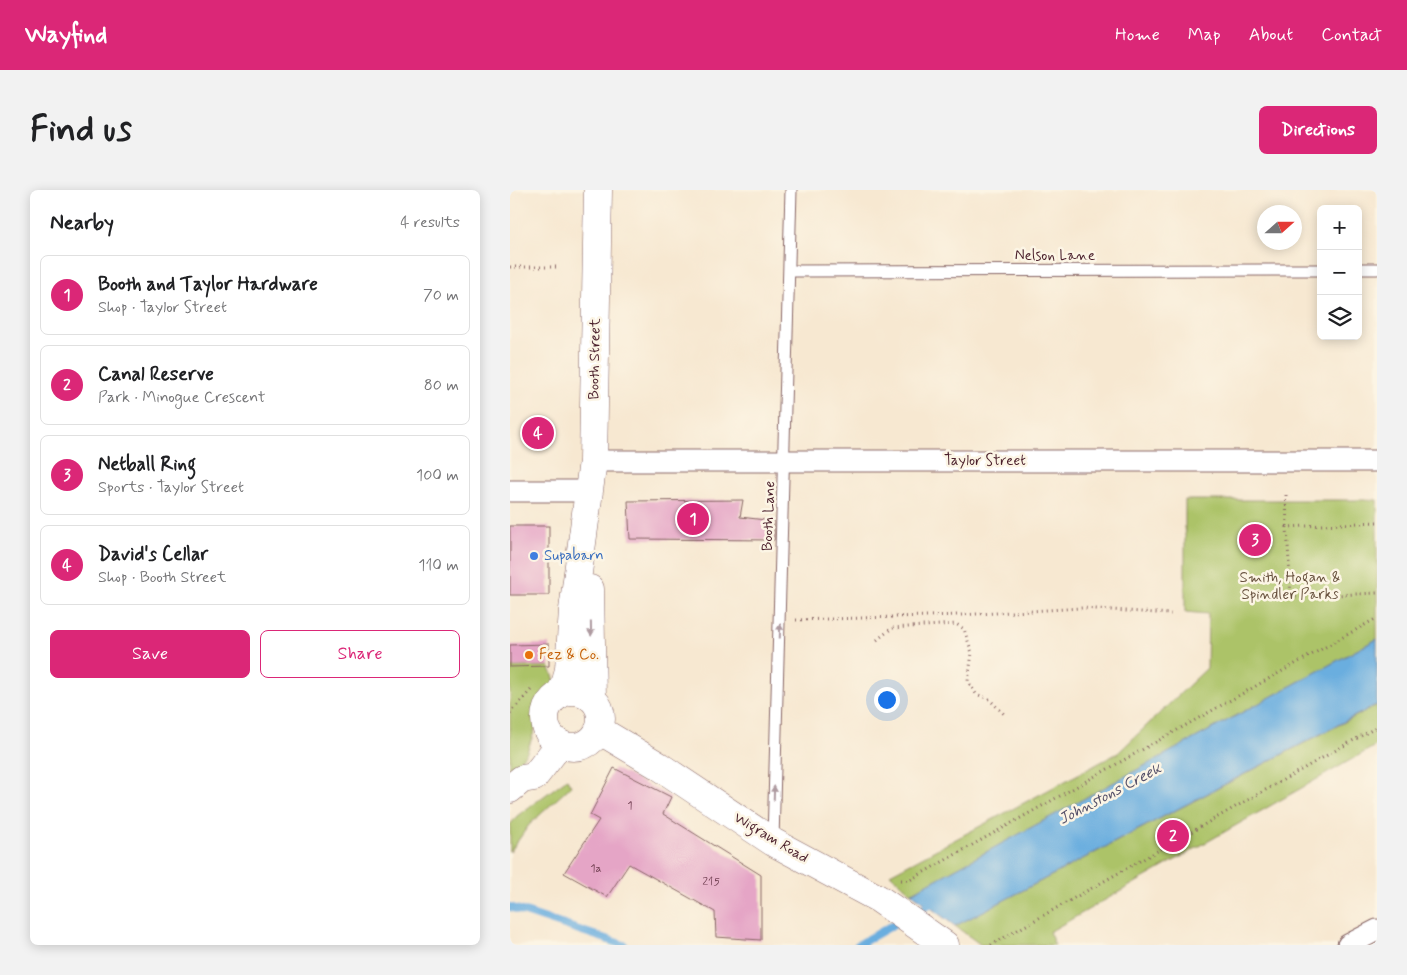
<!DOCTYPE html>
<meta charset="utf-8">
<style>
body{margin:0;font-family:Mynerve,sans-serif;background:#f2f2f2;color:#202124}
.controls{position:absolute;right:15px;top:15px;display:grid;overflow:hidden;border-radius:8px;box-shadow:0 2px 12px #0003}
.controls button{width:45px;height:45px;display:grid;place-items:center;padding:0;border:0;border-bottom:1px solid #e0e0e0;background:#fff;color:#202124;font:25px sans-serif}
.compass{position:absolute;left:747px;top:15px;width:45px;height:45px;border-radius:50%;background:#fff;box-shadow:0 2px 12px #0003;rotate:69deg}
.you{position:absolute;left:376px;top:509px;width:18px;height:18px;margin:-12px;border:4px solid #fff;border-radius:50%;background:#1a73e8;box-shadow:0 0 0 8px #1a73e833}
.badge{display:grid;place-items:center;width:32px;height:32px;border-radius:50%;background:#db2777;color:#fff;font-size:16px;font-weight:700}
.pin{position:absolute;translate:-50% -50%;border:2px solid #fff;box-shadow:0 1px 5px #0006}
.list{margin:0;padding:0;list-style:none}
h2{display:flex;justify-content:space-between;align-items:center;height:65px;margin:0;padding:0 20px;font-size:21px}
h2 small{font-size:16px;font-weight:400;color:#757577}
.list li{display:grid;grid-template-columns:32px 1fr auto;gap:15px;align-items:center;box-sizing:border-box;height:80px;margin:0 10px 10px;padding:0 10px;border:1px solid #e0e0e0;border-radius:8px}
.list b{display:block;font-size:19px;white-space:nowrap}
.list p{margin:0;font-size:16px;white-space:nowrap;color:#757577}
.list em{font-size:16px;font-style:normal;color:#757577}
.actions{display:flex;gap:10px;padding:15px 20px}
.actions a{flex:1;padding:11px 0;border:1px solid #db2777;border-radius:8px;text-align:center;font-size:18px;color:#db2777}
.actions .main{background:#db2777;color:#fff}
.icon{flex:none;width:28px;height:28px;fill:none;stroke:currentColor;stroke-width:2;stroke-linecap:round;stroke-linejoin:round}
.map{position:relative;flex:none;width:867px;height:755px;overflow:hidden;border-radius:8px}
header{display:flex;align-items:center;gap:30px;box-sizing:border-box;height:70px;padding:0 25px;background:#db2777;color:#fff}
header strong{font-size:24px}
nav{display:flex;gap:28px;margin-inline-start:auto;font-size:18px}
.intro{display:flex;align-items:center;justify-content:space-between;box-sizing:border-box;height:120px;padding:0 30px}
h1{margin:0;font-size:35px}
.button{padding:12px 22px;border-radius:8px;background:#db2777;color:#fff;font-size:18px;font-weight:700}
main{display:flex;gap:30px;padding:0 30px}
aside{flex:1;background:#fff;border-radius:8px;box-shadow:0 2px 12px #0003}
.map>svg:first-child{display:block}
.green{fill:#acc368;stroke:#7b714a}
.water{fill:#6aaedf;stroke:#5a6685}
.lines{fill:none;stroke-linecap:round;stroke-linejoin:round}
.stream{stroke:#6aaedf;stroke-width:8}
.building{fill:#e5a5c6}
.lane-casing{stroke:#876565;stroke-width:13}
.street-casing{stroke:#876565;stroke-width:23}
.secondary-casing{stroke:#876565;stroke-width:29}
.path{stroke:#876565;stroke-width:3;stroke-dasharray:1 4;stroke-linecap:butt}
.lane{stroke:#fff;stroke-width:11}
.street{stroke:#fff;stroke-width:21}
.secondary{stroke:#fff;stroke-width:28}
.oneway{fill:#ae9aa0}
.shop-dot{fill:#3f7fe0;stroke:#fcf5e5;stroke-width:2}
.food-dot{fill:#e8710a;stroke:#fcf5e5;stroke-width:2}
.labels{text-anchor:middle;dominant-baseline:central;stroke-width:5;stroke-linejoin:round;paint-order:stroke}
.number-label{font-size:12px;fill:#714052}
.street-label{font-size:15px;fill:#4a1f2b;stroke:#fcf5e5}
.shop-label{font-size:15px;fill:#366cbe;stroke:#fcf5e5;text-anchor:start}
.park-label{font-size:15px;fill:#67503d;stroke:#fcf5e5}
.food-label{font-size:15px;fill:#c56008;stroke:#fcf5e5;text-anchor:start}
.water-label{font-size:16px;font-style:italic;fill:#55516a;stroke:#fcf5e5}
</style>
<header>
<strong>Wayfind</strong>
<nav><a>Home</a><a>Map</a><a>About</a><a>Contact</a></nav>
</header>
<div class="intro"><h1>Find us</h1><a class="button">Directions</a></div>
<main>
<aside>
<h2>Nearby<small>4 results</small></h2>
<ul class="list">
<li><span class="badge">1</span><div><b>Booth and Taylor Hardware</b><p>Shop · Taylor Street</p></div><em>70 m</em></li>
<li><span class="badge">2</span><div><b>Canal Reserve</b><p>Park · Minogue Crescent</p></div><em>80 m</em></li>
<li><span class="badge">3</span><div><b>Netball Ring</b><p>Sports · Taylor Street</p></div><em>100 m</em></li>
<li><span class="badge">4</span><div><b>David's Cellar</b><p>Shop · Booth Street</p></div><em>110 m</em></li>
</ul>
<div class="actions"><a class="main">Save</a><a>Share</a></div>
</aside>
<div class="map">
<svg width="867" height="755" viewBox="0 0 867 755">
<rect width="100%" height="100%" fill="#fcf5e5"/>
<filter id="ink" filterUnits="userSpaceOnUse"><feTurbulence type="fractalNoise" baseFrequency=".02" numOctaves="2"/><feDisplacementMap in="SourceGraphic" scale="10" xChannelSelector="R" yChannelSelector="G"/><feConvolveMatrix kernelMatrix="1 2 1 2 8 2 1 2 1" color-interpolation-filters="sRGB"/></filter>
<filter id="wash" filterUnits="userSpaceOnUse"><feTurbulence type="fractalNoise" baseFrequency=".0096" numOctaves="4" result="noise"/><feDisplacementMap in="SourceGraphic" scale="20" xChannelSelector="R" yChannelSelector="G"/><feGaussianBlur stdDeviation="1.12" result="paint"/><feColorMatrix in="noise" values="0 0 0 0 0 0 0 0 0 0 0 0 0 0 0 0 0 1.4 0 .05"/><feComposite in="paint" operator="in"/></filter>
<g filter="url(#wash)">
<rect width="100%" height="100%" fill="#f7e8d1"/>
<!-- green -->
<g class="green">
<polygon points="675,310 867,310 867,449 401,703 380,684 608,563 697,478 698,424 675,422"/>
<polygon points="39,476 47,495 34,513 17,562 0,582 0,477"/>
<polygon points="867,515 867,555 539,742 545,755 471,755 445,736"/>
<polygon points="57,589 61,596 19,635 0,662 0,635 7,626"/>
</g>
<!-- water -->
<polygon class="water" points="867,449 867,515 864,516 445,736 401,703"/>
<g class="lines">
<!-- stream -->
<g class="stream">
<polyline points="0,717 114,755"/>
<polyline points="402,724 425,712"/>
<polyline points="348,755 390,731"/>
</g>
</g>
<g id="blocks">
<!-- building -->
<g class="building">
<polygon points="233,310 230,327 264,331 264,350 120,349 118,311"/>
<rect x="0" y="336" width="39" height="69"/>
<polygon points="39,454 39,476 0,477 0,455"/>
<polygon points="104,578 161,607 153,624 251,685 251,750 206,747 205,722 119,674 97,707 54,683 89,630 80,625"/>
</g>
</g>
</g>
<g filter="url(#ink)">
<use href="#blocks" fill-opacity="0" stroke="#876565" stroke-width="1"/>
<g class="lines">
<!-- lane casing -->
<g class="lane-casing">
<g id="lane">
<polyline points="848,79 867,79"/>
<polyline points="280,81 811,80"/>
<polyline points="263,650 281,0"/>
</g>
</g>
<!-- street casing -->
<g class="street-casing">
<g id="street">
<polyline points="83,271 867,271"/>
<polyline points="0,301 78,301"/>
<polyline points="838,755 867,740"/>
</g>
</g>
<!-- secondary casing -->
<g class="secondary-casing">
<g id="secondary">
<polyline points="80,399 82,508"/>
<circle cx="63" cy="529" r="28"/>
<polyline points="49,505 56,492 59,479 63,420 83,271 88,0"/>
<polyline points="88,542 99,546 149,576 263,652 369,709 435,755"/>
<polyline points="0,599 12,589 24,587 50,554"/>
</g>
</g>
<!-- path -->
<g class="path">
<polyline points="0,77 50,77"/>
<polyline points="776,305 777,337"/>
<polyline points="867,332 777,337 781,407 867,403"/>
<polyline points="286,430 450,425 572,418 661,424"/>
<polyline points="367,450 382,438 446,434 454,439 462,463 458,491 466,504 479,509 496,526"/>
<polyline points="0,523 21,500 24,502"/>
<polyline points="391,690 400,690 867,428"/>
<polyline points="481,755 867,537"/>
</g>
<!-- lane -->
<use href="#lane" class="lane"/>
<!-- street -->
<use href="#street" class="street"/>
<!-- secondary -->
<use href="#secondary" class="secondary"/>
</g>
<!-- one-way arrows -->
<defs><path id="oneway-solid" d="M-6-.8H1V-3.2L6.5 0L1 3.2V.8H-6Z" transform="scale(1.25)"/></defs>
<g class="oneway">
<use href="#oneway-solid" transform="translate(81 439) rotate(89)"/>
<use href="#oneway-solid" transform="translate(270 441) rotate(-88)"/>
<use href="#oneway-solid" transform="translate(264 603) rotate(-88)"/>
</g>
</g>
<!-- markers -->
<circle class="shop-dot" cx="24" cy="366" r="5"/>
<circle class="food-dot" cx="19" cy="465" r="5"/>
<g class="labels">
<!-- number labels -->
<g class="number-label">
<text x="120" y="616">1</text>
<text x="86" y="679">1a</text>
<text x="201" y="692">215</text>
</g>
<!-- street labels -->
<g class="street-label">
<text x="545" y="66">Nelson Lane</text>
<text transform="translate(85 169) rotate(-89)">Booth Street</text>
<text x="475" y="271">Taylor Street</text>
<text transform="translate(259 326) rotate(-88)">Booth Lane</text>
<text transform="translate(261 648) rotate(31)">Wigram Road</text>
</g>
<!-- shop labels -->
<g class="shop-label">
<text x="34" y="366">Supabarn</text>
</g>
<!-- park labels -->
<g class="park-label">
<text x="780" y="388">Smith, Hogan &amp;<tspan x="780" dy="17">Spindler Parks</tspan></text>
</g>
<!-- food labels -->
<g class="food-label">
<text x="29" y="465">Fez &amp; Co.</text>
</g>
<!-- water labels -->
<g class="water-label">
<text transform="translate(600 604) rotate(-28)">Johnstons Creek</text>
</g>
</g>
</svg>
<div class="controls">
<button>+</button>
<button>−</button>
<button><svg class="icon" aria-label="layers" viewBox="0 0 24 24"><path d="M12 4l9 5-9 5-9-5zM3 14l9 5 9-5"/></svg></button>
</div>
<svg class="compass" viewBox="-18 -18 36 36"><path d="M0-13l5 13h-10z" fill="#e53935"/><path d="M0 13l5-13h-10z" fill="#757577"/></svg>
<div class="you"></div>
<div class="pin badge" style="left:183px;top:329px">1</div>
<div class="pin badge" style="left:663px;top:646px">2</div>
<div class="pin badge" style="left:745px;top:350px">3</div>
<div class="pin badge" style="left:28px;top:243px">4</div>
</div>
</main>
